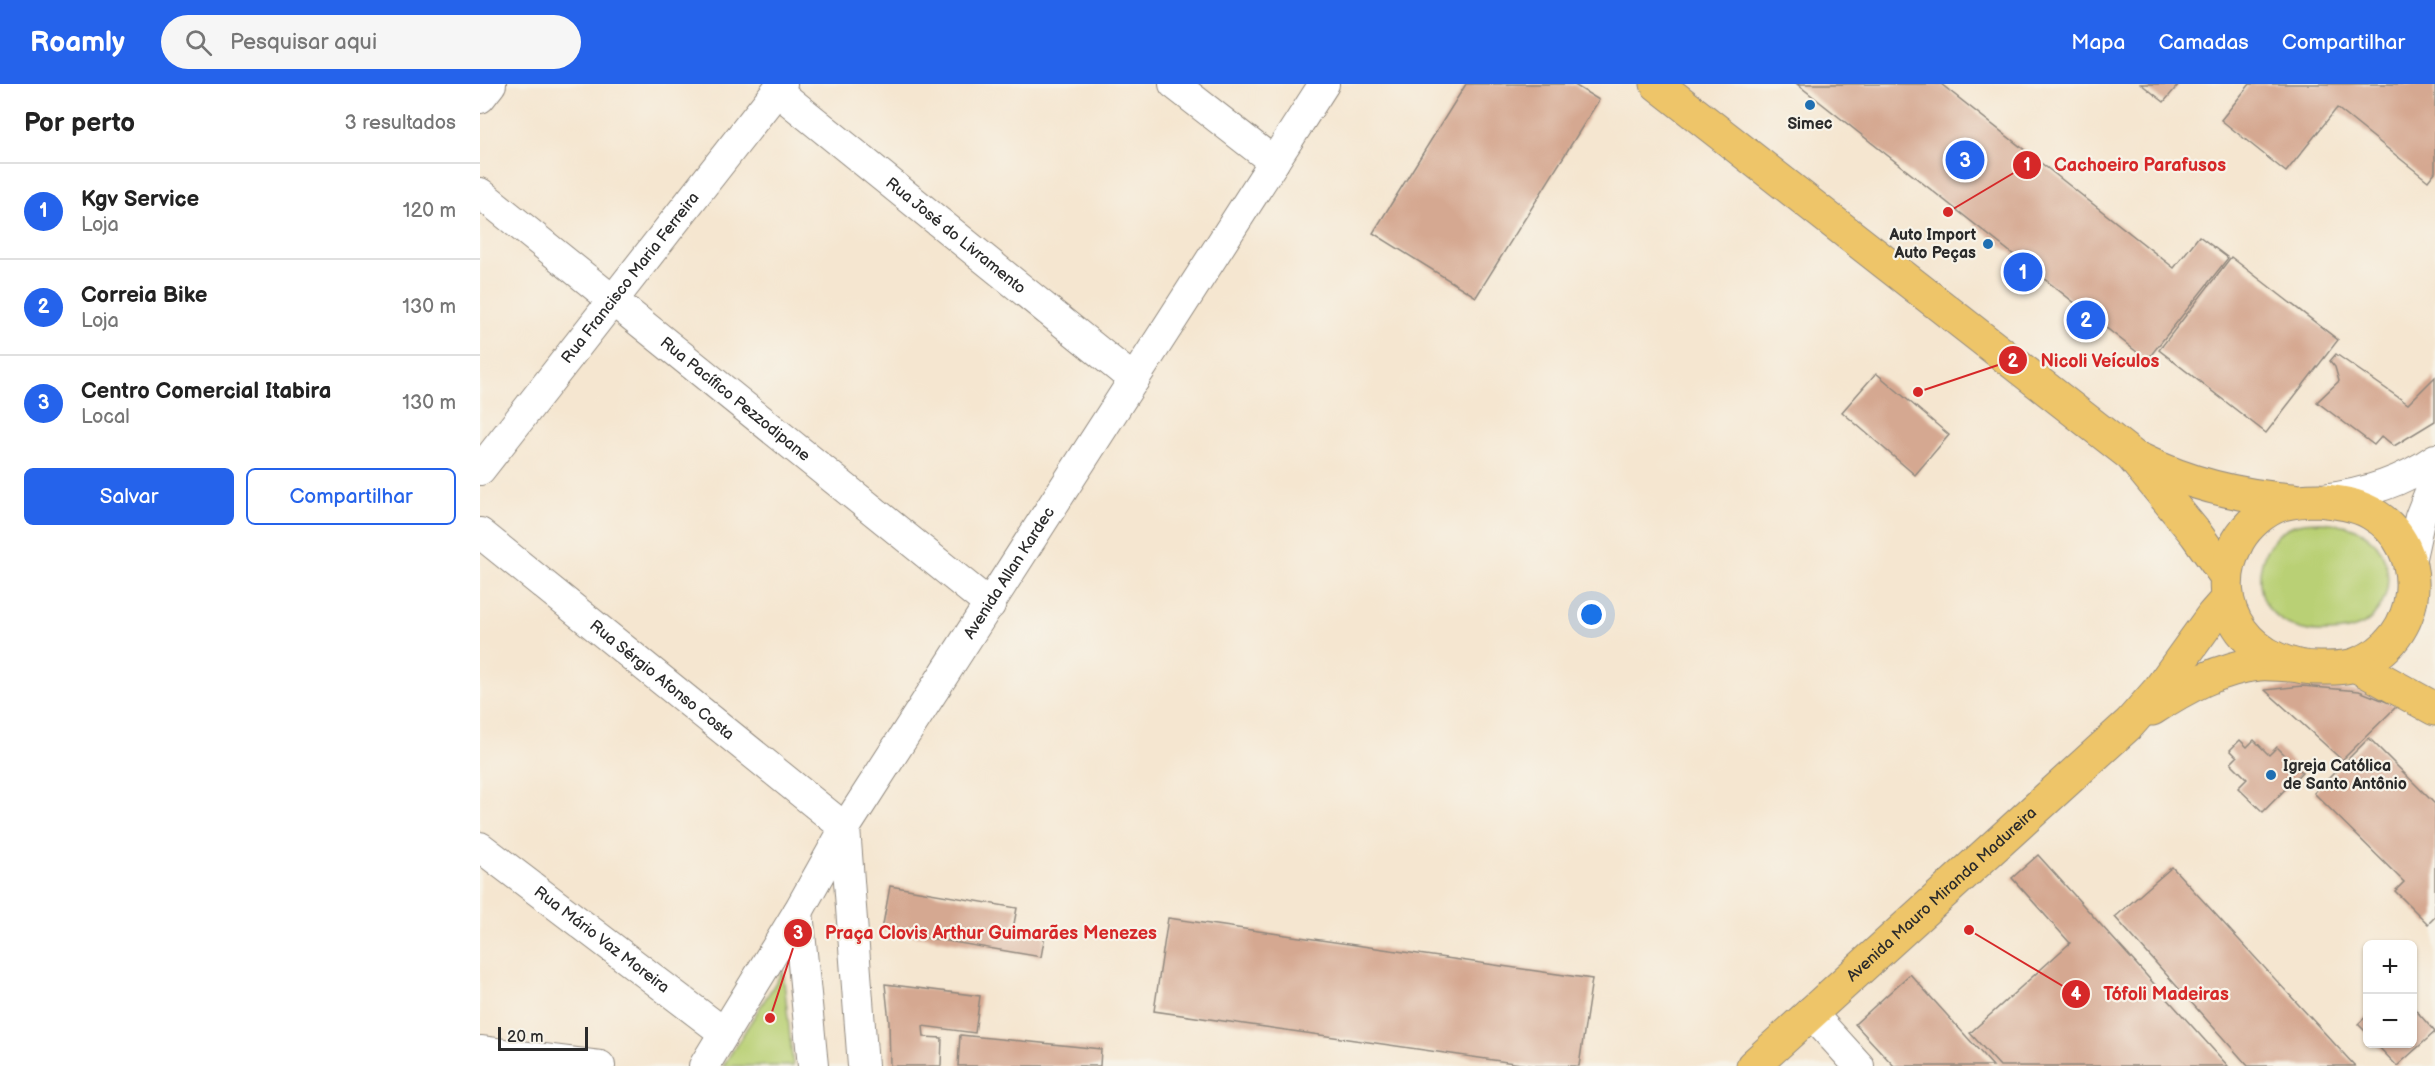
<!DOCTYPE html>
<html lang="pt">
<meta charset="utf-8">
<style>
body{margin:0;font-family:"Balsamiq Sans",sans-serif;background:#f6f6f6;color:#222}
.controls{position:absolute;right:18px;bottom:18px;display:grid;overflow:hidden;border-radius:9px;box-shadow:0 2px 4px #0004}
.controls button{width:54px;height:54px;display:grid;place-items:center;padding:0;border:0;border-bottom:2px solid #e0e0e0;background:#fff;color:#222;font:30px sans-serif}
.scale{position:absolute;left:18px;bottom:15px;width:90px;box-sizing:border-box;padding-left:6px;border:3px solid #2b2b2b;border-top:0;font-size:16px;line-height:21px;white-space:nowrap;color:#2b2b2b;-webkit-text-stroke:4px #f7f3e8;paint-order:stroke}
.you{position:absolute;left:1112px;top:531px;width:21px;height:21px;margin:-15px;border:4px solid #fff;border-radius:50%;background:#1a73e8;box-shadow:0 0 0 9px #1a73e833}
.badge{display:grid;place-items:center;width:39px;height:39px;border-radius:50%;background:#2563eb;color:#fff;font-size:20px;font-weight:700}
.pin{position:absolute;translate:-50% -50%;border:3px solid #fff;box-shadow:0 2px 6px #0006}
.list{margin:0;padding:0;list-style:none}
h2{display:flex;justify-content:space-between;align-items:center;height:78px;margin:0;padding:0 24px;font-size:26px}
h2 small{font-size:20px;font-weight:400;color:#767676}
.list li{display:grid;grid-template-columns:39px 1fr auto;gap:18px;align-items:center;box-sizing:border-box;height:96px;padding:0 24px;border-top:2px solid #e0e0e0}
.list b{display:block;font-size:22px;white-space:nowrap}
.list p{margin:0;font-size:20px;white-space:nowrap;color:#767676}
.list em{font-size:20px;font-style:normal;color:#767676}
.actions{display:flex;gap:12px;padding:18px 24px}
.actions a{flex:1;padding:14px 0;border:2px solid #2563eb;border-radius:9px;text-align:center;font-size:21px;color:#2563eb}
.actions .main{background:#2563eb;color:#fff}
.icon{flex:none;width:33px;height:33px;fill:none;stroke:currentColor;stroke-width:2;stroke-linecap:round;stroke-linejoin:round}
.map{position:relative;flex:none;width:1955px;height:982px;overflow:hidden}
header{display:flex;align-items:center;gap:36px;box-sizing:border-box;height:84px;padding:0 30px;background:#2563eb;color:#fff}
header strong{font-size:28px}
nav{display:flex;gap:33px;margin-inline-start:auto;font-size:21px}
.search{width:420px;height:54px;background:#f6f6f6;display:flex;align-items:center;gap:15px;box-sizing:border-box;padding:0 21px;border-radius:33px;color:#767676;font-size:22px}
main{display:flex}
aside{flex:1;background:#fff}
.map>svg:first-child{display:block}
.green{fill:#b9d075;stroke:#727e50;stroke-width:1.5}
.building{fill:#d5a891}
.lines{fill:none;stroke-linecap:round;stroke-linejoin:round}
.minor-casing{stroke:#90887e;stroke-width:32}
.major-casing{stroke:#90887e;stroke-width:35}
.highway-casing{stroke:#90887e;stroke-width:35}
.minor{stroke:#fff;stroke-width:30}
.major{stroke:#eec569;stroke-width:33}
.highway{stroke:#eec569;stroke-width:33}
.poi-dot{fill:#1f6fb2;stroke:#f7f3e8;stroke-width:2}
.labels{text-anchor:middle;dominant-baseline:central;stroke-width:4.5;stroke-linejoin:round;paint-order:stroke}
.poi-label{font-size:16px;font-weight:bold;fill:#2b2b2b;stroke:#f7f3e8}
.street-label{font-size:16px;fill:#2b2b2b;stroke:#f7f3e8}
.leader{fill:none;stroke:#d62828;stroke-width:2}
.callout-dot{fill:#d62828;stroke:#f7f3e8;stroke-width:2}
.mark-label{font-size:18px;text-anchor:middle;font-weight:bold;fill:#fff}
.callout-label{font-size:18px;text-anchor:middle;font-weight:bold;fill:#d62828;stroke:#f7f3e8;stroke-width:4.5;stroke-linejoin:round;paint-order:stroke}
</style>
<header>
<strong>Roamly</strong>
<div class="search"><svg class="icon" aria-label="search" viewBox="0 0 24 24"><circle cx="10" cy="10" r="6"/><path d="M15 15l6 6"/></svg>Pesquisar aqui</div>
<nav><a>Mapa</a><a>Camadas</a><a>Compartilhar</a></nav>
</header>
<main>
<aside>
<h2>Por perto<small>3 resultados</small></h2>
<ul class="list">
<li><span class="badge">1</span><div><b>Kgv Service</b><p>Loja</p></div><em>120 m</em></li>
<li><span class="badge">2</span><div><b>Correia Bike</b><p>Loja</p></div><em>130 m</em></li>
<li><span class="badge">3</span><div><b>Centro Comercial Itabira</b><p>Local</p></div><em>130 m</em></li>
</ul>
<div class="actions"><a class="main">Salvar</a><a>Compartilhar</a></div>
</aside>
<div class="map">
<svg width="1955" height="982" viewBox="0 0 1955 982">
<rect width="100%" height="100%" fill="#f7f3e8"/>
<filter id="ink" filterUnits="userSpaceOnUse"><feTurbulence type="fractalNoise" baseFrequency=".0167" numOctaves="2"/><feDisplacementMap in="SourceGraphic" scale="12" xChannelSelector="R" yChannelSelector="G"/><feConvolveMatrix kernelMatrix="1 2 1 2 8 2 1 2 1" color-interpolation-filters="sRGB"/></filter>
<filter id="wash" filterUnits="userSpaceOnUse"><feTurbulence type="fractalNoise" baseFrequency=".008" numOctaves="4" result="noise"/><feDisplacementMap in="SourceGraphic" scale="24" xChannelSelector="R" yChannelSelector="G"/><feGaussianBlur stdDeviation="1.35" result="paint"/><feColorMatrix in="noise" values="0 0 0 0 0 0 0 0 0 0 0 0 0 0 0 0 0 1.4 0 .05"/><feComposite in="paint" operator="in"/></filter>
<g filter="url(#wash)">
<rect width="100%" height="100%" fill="#f5e6d0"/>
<!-- green -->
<g class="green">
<path d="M1842 438C1855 439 1870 441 1882 448 1915 467 1917 519 1884 540 1873 546 1860 548 1848 548 1827 549 1804 543 1790 526 1769 498 1782 453 1814 441 1823 438 1833 438 1842 438Z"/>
<polygon points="303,887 313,982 243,982"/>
</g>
<g id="blocks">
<!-- building -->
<g class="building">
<polygon points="986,0 1093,0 1119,16 996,213 893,149"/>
<polygon points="1317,0 1461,0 1694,184 1719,152 1748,174 1667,276"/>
<polygon points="1661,0 1699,0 1684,18"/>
<polygon points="1770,0 1955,0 1955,88 1948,97 1857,24 1806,88 1741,36"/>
<polygon points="1751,173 1858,256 1786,349 1679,266"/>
<polygon points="1856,270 1928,320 1955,293 1955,337 1914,362 1902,352 1894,361 1837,318 1859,297 1855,283 1850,277"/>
<polygon points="1396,289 1469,351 1435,391 1362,328"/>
<polygon points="1822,602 1879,607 1917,622 1862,676 1785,606"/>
<polygon points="1889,654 1955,720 1955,833 1948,840 1915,807 1924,798 1834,709"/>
<polygon points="1760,656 1767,663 1774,656 1789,671 1797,663 1822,688 1783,728 1758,704 1767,695 1751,679 1757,673 1750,666"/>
<polygon points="1558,771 1748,982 1520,982 1490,949 1590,859 1532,794"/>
<polygon points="1692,783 1875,982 1768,982 1635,833"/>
<polygon points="410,802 537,824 533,845 565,851 561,873 402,846"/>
<polygon points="688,834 1112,895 1099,982 1054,982 674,927"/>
<polygon points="1430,890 1513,982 1414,982 1375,940"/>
<polygon points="405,900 500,912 495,949 443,942 444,953 462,954 461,982 410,982 409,938"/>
<polygon points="1932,922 1955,948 1917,982 1896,960 1932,960"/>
<polygon points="1888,931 1888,950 1878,940"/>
<polygon points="480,951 621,965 620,982 478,982"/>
</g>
</g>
</g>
<g filter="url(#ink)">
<use href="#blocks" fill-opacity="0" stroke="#90887e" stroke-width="1.5"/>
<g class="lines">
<!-- minor casing -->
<g class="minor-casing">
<g id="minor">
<polyline points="694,0 794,78"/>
<path id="s1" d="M297 7 654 296"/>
<polyline points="0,14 11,0"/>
<path id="s2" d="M0 109 510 521"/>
<path id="s3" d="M0 386 302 0"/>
<path d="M1843 415C1884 410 1921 399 1955 375"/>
<path id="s4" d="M0 449 365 744 383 982"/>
<polyline points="1930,478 1940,433 1955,395"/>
<path id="s5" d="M0 763 243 948"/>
<polyline points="318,828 333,982"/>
<polyline points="1330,928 1379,982"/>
<polyline points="0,967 120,982"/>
<path id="s6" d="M224 982 318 828 365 744 844 0"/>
</g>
</g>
<!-- major casing -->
<g class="major-casing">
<g id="major">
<path d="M1672 625C1704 604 1740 584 1779 580 1789 579 1801 581 1812 581"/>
<path id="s7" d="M1273 982 1650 639 1679 606 1733 531 1747 515"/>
</g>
</g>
<!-- highway casing -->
<g class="highway-casing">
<g id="highway">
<polyline points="1177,0 1651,371 1716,450 1746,492"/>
<path d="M1661 376C1709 400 1759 412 1813 416"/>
<path d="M1838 416C1856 418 1875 420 1891 429 1953 464 1942 557 1877 580 1867 584 1855 584 1845 584 1774 587 1722 524 1758 457 1767 441 1784 426 1802 420 1814 417 1826 416 1838 416Z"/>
<polyline points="1875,581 1955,625"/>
</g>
</g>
<!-- minor -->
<use href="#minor" class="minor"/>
<!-- major -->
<use href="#major" class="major"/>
<!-- highway -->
<use href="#highway" class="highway"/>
</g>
</g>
<!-- markers -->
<g class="poi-dot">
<circle cx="1330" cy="21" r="6"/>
<circle cx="1508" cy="160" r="6"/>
<circle cx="1791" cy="691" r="6"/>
</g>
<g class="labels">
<!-- poi labels -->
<g class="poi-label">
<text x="1330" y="40">Simec</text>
<text x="1496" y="151" text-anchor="end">Auto Import<tspan x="1496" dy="18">Auto Peças</tspan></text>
<text x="1803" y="682" text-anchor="start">Igreja Católica<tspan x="1803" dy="18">de Santo Antônio</tspan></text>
</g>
<!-- street labels -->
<g class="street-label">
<text stroke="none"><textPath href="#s1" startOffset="230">Rua José do Livramento</textPath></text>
<text stroke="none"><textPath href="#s3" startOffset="244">Rua Francisco Maria Ferreira</textPath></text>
<text stroke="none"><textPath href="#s2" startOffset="328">Rua Pacífico Pezzodipane</textPath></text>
<text stroke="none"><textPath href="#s6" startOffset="580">Avenida Allan Kardec</textPath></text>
<text stroke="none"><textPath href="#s4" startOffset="234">Rua Sérgio Afonso Costa</textPath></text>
<text stroke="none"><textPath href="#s7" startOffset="255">Avenida Mauro Miranda Madureira</textPath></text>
<text stroke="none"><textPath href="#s5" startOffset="153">Rua Mário Vaz Moreira</textPath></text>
</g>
</g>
<!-- callouts -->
<path class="leader" d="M1468 128L1547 81M1438 308L1533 276M290 934L318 849M1489 846L1596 910"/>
<g class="callout-dot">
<circle cx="1468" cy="128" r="6"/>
<circle cx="1438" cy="308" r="6"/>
<circle cx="290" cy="934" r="6"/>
<circle cx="1489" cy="846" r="6"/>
<circle cx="1547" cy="81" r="15"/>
<circle cx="1533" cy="276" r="15"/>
<circle cx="318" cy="849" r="15"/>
<circle cx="1596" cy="910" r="15"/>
</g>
<g class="mark-label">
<text x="1547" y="87">1</text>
<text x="1533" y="283">2</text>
<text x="318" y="855">3</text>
<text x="1596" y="916">4</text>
</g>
<g class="callout-label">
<text x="1660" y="87">Cachoeiro Parafusos</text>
<text x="1620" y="283">Nicoli Veículos</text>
<text x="511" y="855">Praça Clovis Arthur Guimarães Menezes</text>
<text x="1686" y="916">Tófoli Madeiras</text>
</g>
</svg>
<div class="controls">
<button>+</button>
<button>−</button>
</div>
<div class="scale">20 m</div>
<div class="you"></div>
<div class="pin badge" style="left:1543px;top:188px">1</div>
<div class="pin badge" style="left:1606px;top:236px">2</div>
<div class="pin badge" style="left:1485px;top:76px">3</div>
</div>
</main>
